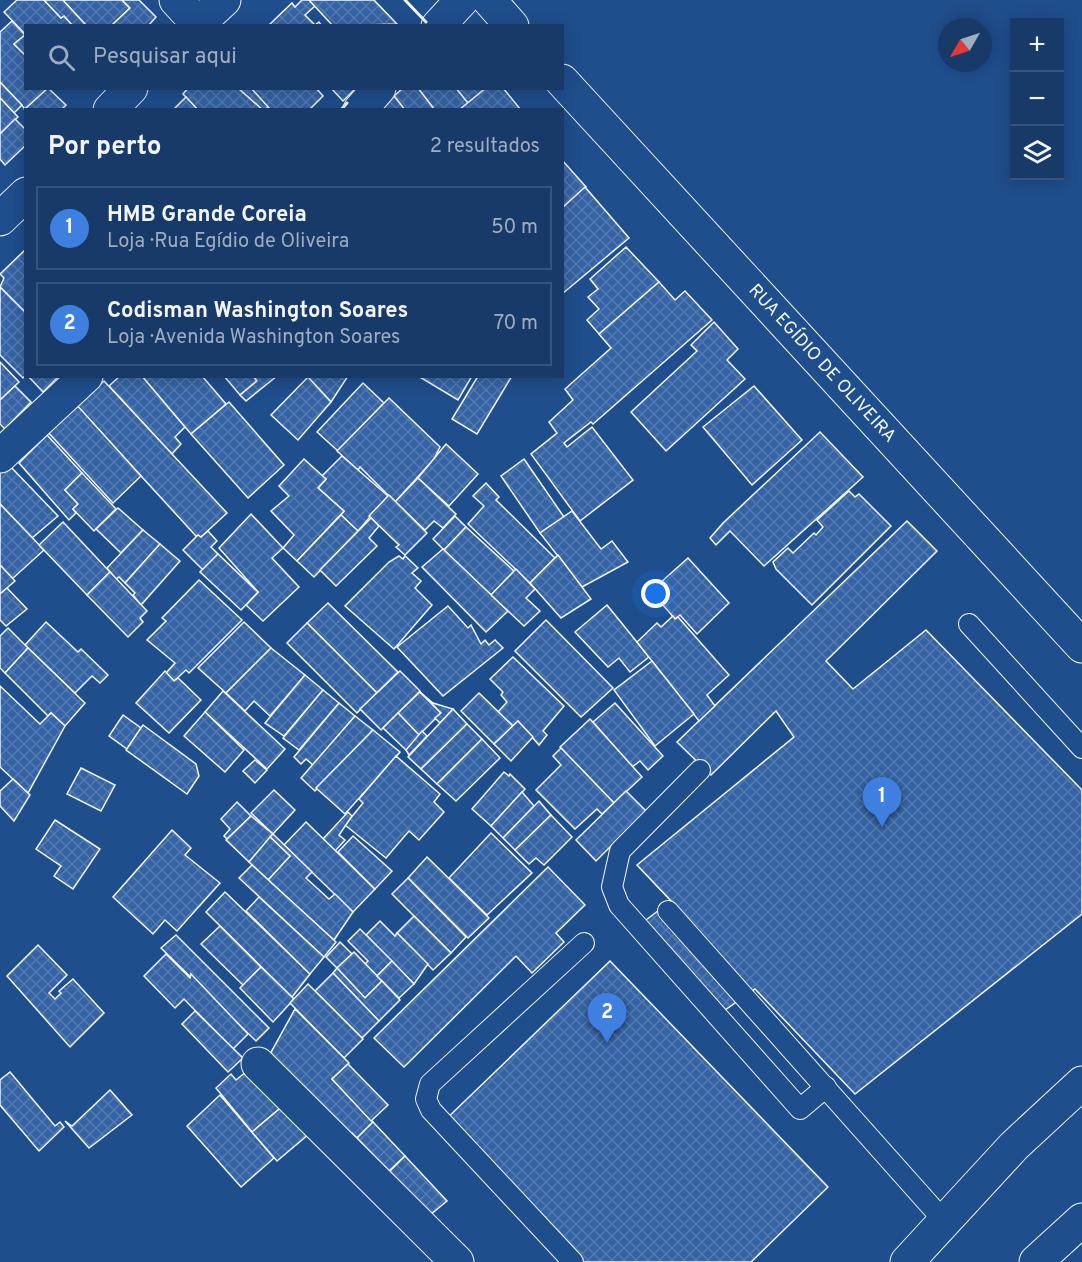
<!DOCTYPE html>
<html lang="pt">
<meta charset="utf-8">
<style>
body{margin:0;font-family:Overpass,sans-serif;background:#244571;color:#f1f3f6}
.controls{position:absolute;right:18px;top:18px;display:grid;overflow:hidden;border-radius:0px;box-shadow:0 3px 15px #0003}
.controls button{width:54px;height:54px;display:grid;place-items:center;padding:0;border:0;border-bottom:2px solid #36547d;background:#173a69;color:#f1f3f6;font:30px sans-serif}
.compass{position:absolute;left:938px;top:18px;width:54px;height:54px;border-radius:50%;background:#173a69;box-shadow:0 3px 15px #0003;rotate:231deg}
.you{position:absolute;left:656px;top:594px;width:21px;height:21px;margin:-15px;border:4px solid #fff;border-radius:50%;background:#1a73e8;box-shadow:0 0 0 9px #1a73e833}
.badge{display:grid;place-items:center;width:39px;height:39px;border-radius:50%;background:#ea580c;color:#fff;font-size:20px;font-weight:700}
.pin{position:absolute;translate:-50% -50px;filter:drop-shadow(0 2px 3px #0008)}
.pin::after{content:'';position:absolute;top:32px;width:21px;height:18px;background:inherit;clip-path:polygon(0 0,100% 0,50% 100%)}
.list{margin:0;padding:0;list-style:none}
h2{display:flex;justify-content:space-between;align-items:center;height:78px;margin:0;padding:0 24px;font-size:26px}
h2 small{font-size:20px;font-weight:400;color:#9eadc0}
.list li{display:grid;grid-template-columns:39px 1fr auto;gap:18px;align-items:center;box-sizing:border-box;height:84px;margin:0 12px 12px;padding:0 12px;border:2px solid #36547d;border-radius:0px}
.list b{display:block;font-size:22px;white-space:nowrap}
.list p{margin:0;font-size:20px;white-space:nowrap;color:#9eadc0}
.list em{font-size:20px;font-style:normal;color:#9eadc0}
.icon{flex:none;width:33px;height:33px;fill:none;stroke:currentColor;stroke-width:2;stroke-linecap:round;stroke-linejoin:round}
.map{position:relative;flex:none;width:1082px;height:1262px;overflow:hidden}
.search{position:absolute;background:#173a69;box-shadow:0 3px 15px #0003;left:24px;top:24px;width:540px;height:66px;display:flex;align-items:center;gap:15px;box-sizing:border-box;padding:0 21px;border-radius:0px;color:#9eadc0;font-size:22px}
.panel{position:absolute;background:#173a69;box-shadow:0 3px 15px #0003;left:24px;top:108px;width:540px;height:270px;border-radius:0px}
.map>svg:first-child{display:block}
.building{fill:url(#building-cross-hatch);stroke:#f2f6ff;stroke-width:1.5}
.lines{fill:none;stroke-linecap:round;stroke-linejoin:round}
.lane-casing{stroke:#f2f6ff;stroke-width:22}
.street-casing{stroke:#f2f6ff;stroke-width:35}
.highway-casing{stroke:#f2f6ff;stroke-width:35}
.lane{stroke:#1f4e8c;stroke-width:20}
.street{stroke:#1f4e8c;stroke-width:33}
.highway{stroke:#1f4e8c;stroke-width:33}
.wall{stroke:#f2f6ff;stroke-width:3}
.labels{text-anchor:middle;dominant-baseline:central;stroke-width:4.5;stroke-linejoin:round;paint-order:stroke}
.street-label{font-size:18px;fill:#f2f6ff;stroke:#1f4e8c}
</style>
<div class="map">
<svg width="1082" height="1262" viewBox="0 0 1082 1262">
<defs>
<pattern id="building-cross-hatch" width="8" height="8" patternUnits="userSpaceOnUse" patternTransform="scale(1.5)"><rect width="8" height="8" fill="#3563a3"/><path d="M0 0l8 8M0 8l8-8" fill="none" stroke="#537ab1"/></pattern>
</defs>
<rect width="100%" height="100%" fill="#1f4e8c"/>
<!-- building -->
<g class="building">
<polygon points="17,0 44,0 61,18 64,16 73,26 26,26 26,35 4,12"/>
<polygon points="44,0 63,0 87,26 73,26 64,16 61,18"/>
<polygon points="63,0 122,0 130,8 111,26 87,26"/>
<polygon points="122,0 139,0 156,17 148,26 111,26 130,8"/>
<polygon points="302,0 309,0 315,6 305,15 315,25 319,22 322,26 268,26 292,3 295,7"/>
<polygon points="309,0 374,0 397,24 333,26"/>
<polygon points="12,21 25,35 14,44 26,55 26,88 48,88 25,109 0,82 0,32"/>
<polygon points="25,35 26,35 25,55 14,44"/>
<polygon points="0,82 22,105 14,113 0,98"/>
<polygon points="48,88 66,105 61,110 25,109"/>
<polygon points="188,88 238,88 263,110 198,110 183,94"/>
<polygon points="238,88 251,88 269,107 263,110"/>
<polygon points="251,88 316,88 323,96 309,110 271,110"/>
<polygon points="331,88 356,88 343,101"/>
<polygon points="403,88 418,88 435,110 405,110 394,96"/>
<polygon points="418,88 456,88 468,103 459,110 435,110"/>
<polygon points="456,88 486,88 468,103"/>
<polygon points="486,88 503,88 521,110 459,110"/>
<polygon points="394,96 405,110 377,110"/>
<polygon points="186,97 198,110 173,110"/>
<polygon points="0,98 18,117 0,134"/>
<polygon points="15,119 26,130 26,145 5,165 0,159 0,134"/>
<polygon points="562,160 586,187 562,208"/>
<polygon points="585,187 629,238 562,294 562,208"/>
<polygon points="626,247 659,282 599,334 587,320 599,309 588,297 598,289 590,279"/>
<polygon points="25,250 26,250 26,313 0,287 4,278 0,274"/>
<polygon points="659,282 675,300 685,291 712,320 593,424 591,422 564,443 567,447 592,427 633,480 580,521 531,454 557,433 549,422 573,400 565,389 611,348 599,334"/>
<polygon points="0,287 26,313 26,375 23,378 0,355"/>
<polygon points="714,322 738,349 727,360 745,379 666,451 631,412 697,351 691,345"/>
<polygon points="0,362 19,382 0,400"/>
<polygon points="28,376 59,376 43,392"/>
<polygon points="120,376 142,376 185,427 175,437 181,444 172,454 109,386"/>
<polygon points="142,376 202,376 226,404 191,434"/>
<polygon points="224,376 253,376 257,381 240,395"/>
<polygon points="253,376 277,376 246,401 240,395 257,381"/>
<polygon points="307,376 348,376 331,402"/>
<polygon points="418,376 472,376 458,400"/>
<polygon points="478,376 512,376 477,434 452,419"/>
<polygon points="308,377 331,402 298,440 271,415"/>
<polygon points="104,381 227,513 201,537 196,536 77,406"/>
<polygon points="363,383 384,403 338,451 317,432"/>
<polygon points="15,386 31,402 5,429 0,424 0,400"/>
<polygon points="754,386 802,440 752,485 703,427"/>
<polygon points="389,398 440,447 434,459 395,502 360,467 358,470 337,451"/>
<polygon points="229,402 284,465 248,498 191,434"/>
<polygon points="75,403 141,476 113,503 46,430"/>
<polygon points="820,432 863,477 764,566 730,531 716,545 710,538 723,523"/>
<polygon points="47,435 82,473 65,490 78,504 73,509 76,513 69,520 19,463"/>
<polygon points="446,444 478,474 449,506 418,478"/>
<polygon points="342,456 388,496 358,531 341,515 344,511 318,488 326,479 322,476"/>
<polygon points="304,459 326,479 318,488 344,511 297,561 283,548 294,535 271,511 289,496 279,486"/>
<polygon points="524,459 564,517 540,533 501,476"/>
<polygon points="8,464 58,516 32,538 0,504 0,471"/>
<polygon points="82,473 116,509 94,531 73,509 78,504 65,490"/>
<polygon points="418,478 456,514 443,528 434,521 425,530 395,502"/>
<polygon points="486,483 499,497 496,500 555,558 530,583 468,524 484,506 473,496"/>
<polygon points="849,491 855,497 859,494 891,526 812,605 776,569 773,562 788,548 793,553 814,533 816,535 823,527 817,520"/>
<polygon points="389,495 427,533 405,555 396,547 399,545 369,516"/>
<polygon points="0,504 44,550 12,579 0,565"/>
<polygon points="118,508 143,530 121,553 96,529"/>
<polygon points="572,511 601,549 612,541 628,562 582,587 540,533"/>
<polygon points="251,514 283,548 272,558 299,587 263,621 246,605 258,592 219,548"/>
<polygon points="341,515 358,531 314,577 297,561"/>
<polygon points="455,516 466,527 444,550 433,539"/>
<polygon points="371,518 379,526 369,538 377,546 336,586 320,570"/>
<polygon points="907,521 937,551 826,661 853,689 926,630 1082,790 1082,914 855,1094 755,989 725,1010 642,923 671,901 637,865 794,737 776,711 711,775 677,742"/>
<polygon points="63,522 110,572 87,595 39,545"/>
<polygon points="466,527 514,571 491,595 444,550"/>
<polygon points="143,530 160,544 125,583 119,577 116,579 107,568"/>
<polygon points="208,531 217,541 211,547 218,554 203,570 183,550 198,535 201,537"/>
<polygon points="160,544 180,561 141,605 133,595 135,593 125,583"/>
<polygon points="443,549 508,611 486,632 422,567"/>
<polygon points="218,554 258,592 241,610 200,572"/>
<polygon points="558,555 591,599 561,618 530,583"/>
<polygon points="399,556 403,559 405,556 418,568 412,573 421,581 415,588 432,605 394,649 345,606 389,562"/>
<polygon points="688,558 729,603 697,634 680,615 675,619 651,591"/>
<polygon points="0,565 15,581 0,594"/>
<polygon points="516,569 535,589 526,598 540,611 524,626 491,595"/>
<polygon points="110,572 147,611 140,618 143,622 128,637 87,595"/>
<polygon points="199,580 242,620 189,673 186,670 174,681 166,673 175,663 147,640 166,621 162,618"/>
<polygon points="7,588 27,609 6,626 0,620 0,594"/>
<polygon points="328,603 398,672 377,693 307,623"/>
<polygon points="607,605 649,657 630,672 619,658 608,667 575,632"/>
<polygon points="448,606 468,628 471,625 481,644 485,640 489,645 495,640 503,648 443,696 397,647"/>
<polygon points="673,616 675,619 678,617 729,675 707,695 715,706 699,721 637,642 657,623 661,627"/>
<polygon points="546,620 613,688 581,717 515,651"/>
<polygon points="46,622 78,652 81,649 108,675 100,683 92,676 75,693 25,645"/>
<polygon points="244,622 271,648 226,693 198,668"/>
<polygon points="307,623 377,693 357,713 287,643"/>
<polygon points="8,628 28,648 5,673 0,668 0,636"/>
<polygon points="28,648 85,703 65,726 51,713 48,716 5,673"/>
<polygon points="271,648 305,675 270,716 254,701 245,711 226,693"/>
<polygon points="513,657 564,706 543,731 547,735 539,745 518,721 513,726 498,712 507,702 501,695 503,692 490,679"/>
<polygon points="652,661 694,714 655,746 614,690"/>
<polygon points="165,671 174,681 178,678 201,700 169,733 136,703"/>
<polygon points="400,671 420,691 381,730 360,709"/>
<polygon points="305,675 323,690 284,736 265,723"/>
<polygon points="0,686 40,724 51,713 65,726 28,793 0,767"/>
<polygon points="323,690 339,703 299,750 283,738"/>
<polygon points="223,691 285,749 267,769 205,712"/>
<polygon points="420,692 441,713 419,735 398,713"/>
<polygon points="420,692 433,703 453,709 440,723 435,718 441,713"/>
<polygon points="479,693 513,726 494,744 461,711"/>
<polygon points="339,703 355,716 313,765 306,759 301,764 294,757"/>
<polygon points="615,703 663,756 648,770 640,761 632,767 593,722"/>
<polygon points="453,709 467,724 421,769 408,757"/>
<polygon points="205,712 244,750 225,772 184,736"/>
<polygon points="398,713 420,736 406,750 383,728"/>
<polygon points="123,715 141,728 127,749 109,736"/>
<polygon points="355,716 373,730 315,791 301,778"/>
<polygon points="590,719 642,777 614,803 560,747"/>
<polygon points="518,721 533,737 511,761 494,744"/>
<polygon points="467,724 482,739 437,784 421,769"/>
<polygon points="143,725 196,764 199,776 187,794 126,750"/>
<polygon points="373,730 400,752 345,814 316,788"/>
<polygon points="422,731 427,736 409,755 406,750"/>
<polygon points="482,739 500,758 456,801 437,784"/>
<polygon points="561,748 614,803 602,814 597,809 575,829 536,790 561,765 553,756"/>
<polygon points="396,756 440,794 434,802 444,812 419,840 409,831 386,858 345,825 363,803 359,799"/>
<polygon points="255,760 267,770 255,783 243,771"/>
<polygon points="81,768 115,785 101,811 67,794"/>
<polygon points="504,772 509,776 510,774 525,789 491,826 472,809"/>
<polygon points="13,779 30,795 14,821 0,806 0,791"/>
<polygon points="274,790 295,810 273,834 251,813"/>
<polygon points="626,791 646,811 596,861 576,840"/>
<polygon points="522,792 534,806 503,838 491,826"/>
<polygon points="539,801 551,815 515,850 503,838"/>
<polygon points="237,802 251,816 227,839 224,836 230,829 221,819"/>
<polygon points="348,812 352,816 339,835 345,840 335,851 323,839"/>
<polygon points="551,815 572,837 544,865 536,858 529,864 515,850"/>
<polygon points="251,816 273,834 249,862 226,840"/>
<polygon points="55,820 100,849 73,889 54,876 61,866 36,849"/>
<polygon points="306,822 375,889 353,912 284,845"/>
<polygon points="172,830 191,848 185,855 220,883 177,931 165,920 153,934 113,897"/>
<polygon points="491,833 532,873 487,915 449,878"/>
<polygon points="273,834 312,872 306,878 329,899 335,894 353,912 334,940 268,880 290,856 270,837"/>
<polygon points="353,836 392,871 375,889 338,852"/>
<polygon points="270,837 290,856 268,880 249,862"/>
<polygon points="427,857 489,918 468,938 408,878"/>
<polygon points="252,865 336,942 324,957 239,878"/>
<polygon points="548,867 585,905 556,933 564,942 532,973 516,956 404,1067 374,1038"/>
<polygon points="408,878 466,937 451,953 392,894"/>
<polygon points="225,892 310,974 292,997 206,912"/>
<polygon points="259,897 324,957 310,974 246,911"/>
<polygon points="414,916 451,953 433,970 397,933"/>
<polygon points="380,921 395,936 397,933 428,964 414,984 366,935"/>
<polygon points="220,926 261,967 243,985 201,944"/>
<polygon points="360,929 392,961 377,976 365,964 368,961 348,941"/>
<polygon points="176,935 269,1028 256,1041 161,948"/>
<polygon points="340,942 352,954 337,968 326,957"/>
<polygon points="38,945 67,975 49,993 55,999 61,993 59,991 73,979 104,1013 70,1047 7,976"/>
<polygon points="354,952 382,981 365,998 337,968"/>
<polygon points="166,954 190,978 191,974 248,1034 233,1049 184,999 175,1008 144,976"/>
<polygon points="392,961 414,984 399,998 377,976"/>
<polygon points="610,961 828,1187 751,1262 573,1262 440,1125"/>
<polygon points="261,967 294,999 273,1022 240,988"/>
<polygon points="337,968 365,998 382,981 400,1000 379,1021 333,973"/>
<polygon points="333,973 379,1021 362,1038 315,991"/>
<polygon points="308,984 363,1039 344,1058 290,1003"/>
<polygon points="295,1009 349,1063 332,1079 373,1122 357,1138 352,1133 347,1138 269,1056"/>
<polygon points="195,1011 243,1058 228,1072 182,1024"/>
<polygon points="348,1064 388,1105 371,1121 332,1079"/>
<polygon points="252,1067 284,1105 252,1132 216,1088 231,1074 236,1080"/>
<polygon points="10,1072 55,1126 60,1122 64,1127 39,1151 0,1105 0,1080"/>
<polygon points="110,1090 132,1115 89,1148 65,1121 72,1126"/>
<polygon points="220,1095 274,1158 241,1187 187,1126"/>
<polygon points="284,1105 316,1128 277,1161 252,1132"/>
<polygon points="373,1122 405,1156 389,1171 357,1138"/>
<polygon points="405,1156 447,1201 430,1215 388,1173"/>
</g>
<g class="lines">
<!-- lane casing -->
<g class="lane-casing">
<g id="lane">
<polyline points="969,624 1082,748"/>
<polyline points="700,770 620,851 612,887 619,905 800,1109 826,1087"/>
<polyline points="668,911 944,1221"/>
<polyline points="573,1262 431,1110 426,1099 430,1084 584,943"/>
</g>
</g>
<!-- street casing -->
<g class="street-casing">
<g id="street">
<polyline points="176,0 198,24"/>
<polyline points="489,0 512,26"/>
<polyline points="196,26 224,0"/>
<polyline points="438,26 462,0"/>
<path id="s1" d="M562 81 1082 646"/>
<polyline points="110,110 131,88"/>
<polyline points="360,110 379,88"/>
<polyline points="0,219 26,194"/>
<polyline points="0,456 86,376"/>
<polyline points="258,1064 457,1262"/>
</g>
</g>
<!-- highway casing -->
<g class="highway-casing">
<g id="highway">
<polyline points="907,1262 1014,1146 1082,1083"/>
<polyline points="1036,1262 1082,1220"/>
</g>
</g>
<!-- lane -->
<use href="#lane" class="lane"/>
<!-- street -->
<use href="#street" class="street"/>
<!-- highway -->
<use href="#highway" class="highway"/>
<!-- wall -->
<g class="wall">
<polyline points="405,0 426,22"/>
<polyline points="341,110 347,103"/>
</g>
</g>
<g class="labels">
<!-- street labels -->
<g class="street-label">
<text stroke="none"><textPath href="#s1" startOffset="384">RUA EGÍDIO DE OLIVEIRA</textPath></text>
</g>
</g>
</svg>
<div class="controls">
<button>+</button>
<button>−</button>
<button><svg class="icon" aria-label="layers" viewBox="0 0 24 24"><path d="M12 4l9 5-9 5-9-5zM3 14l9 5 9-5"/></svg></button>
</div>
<svg class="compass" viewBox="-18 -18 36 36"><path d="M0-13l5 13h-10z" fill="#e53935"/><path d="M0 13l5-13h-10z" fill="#9eadc0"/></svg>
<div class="you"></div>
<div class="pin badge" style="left:882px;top:827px;background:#3f7fe0">1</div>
<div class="pin badge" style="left:607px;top:1043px;background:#3f7fe0">2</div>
<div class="search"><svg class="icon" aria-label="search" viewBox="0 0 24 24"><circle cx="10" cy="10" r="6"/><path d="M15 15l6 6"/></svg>Pesquisar aqui</div>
<section class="panel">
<h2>Por perto<small>2 resultados</small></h2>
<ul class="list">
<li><span class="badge" style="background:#3f7fe0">1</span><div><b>HMB Grande Coreia</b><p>Loja · Rua Egídio de Oliveira</p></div><em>50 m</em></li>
<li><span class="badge" style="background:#3f7fe0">2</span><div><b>Codisman Washington Soares</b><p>Loja · Avenida Washington Soares</p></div><em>70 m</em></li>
</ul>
</section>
</div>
